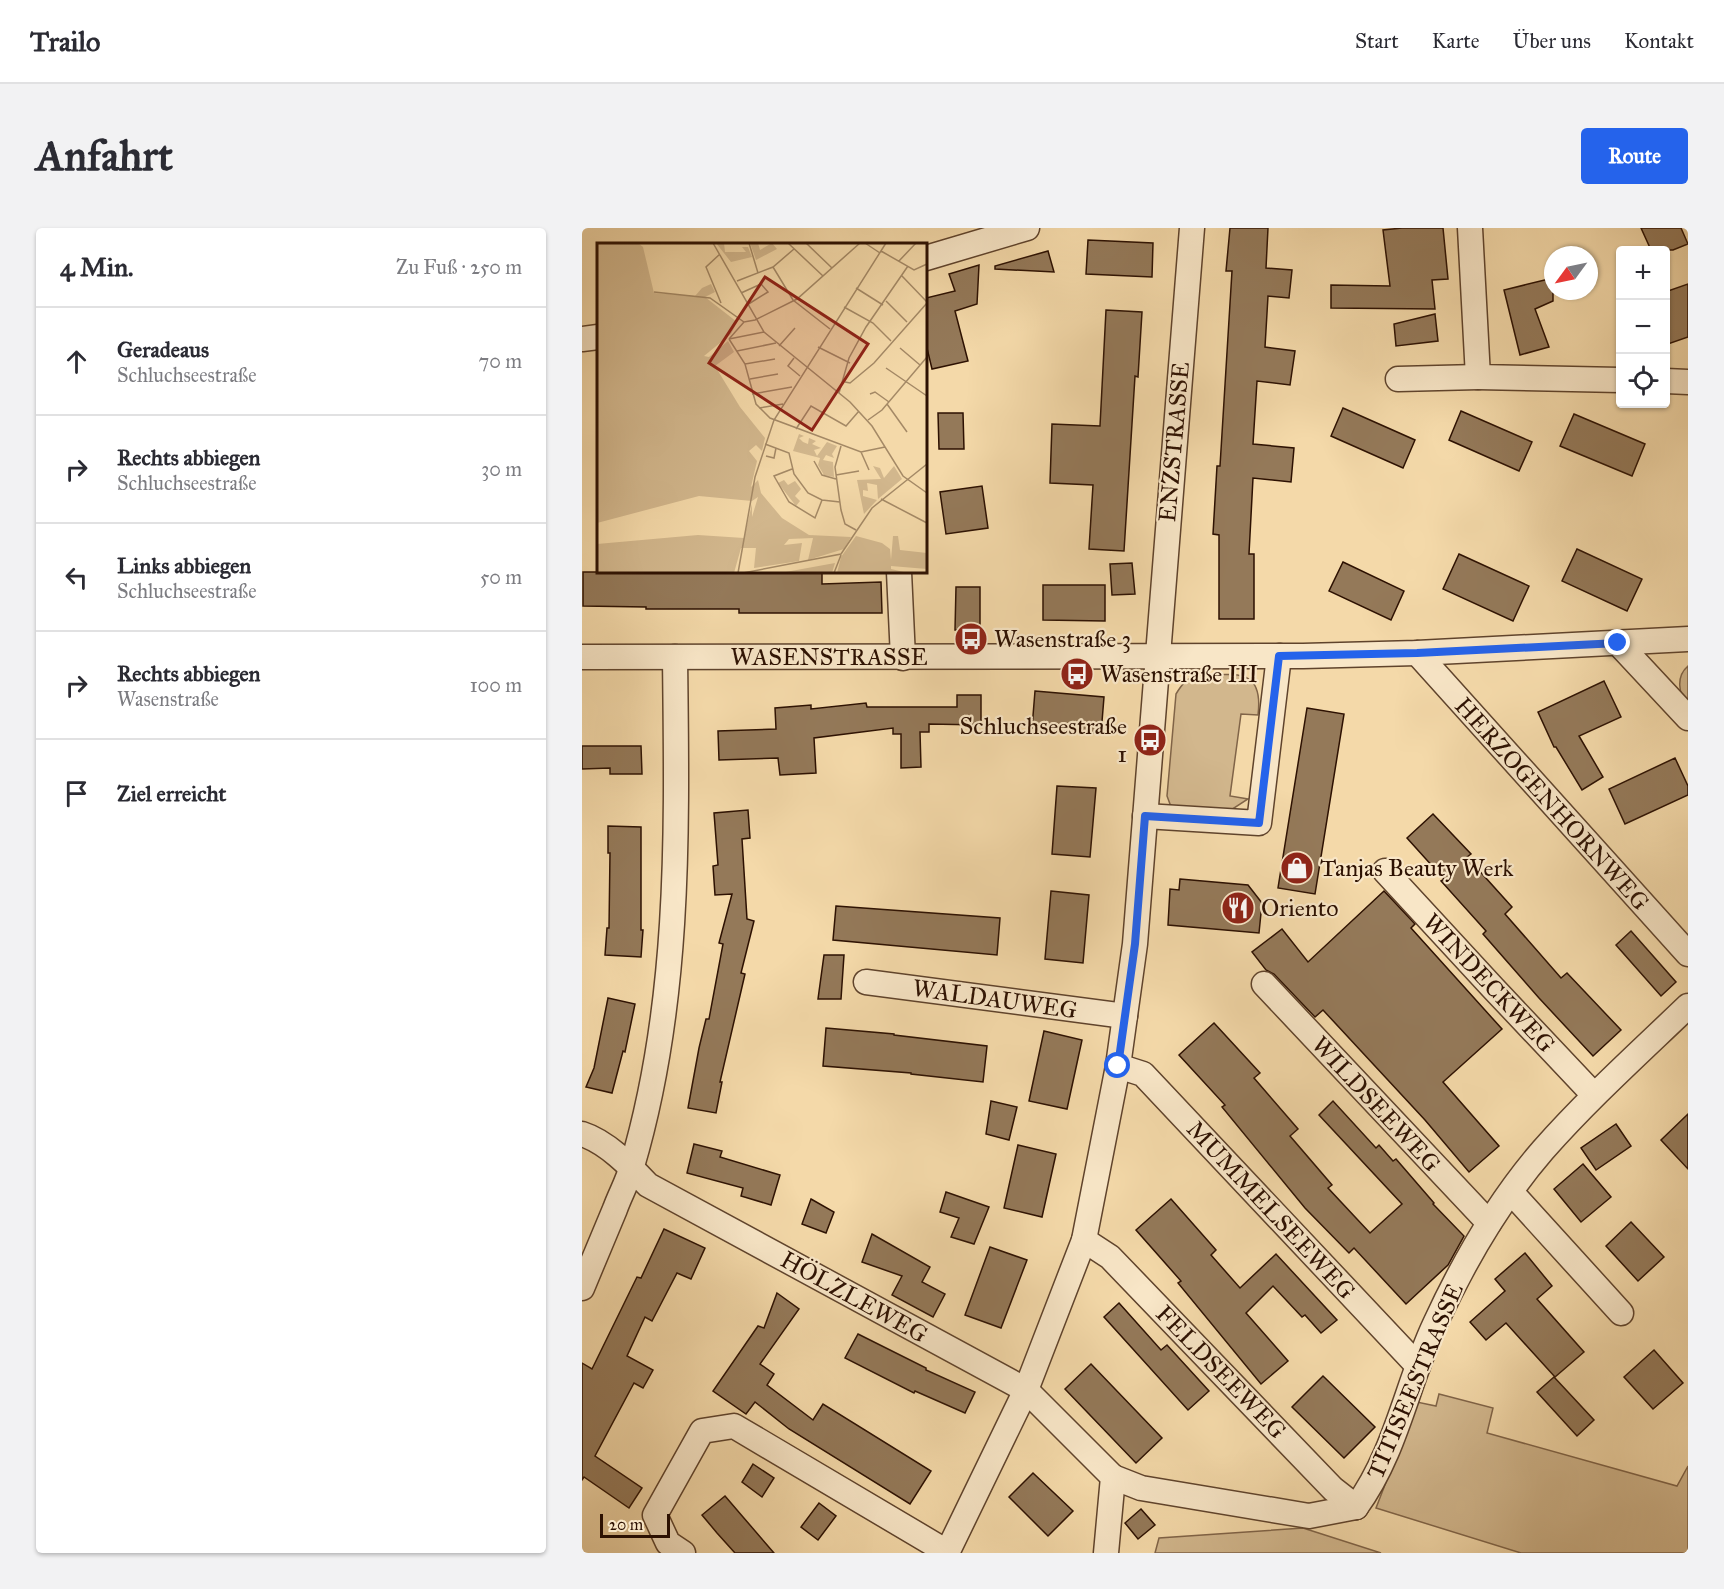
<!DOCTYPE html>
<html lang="de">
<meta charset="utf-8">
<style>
body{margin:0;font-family:"IM FELL Great Primer",serif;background:#f2f2f3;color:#2b2b33}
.controls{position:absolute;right:18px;top:18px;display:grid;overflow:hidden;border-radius:6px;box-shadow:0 2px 4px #0004}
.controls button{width:54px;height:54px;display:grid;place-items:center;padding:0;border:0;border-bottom:2px solid #e1e1e2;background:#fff;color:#2b2b33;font:30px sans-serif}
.compass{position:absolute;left:962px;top:18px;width:54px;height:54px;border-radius:50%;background:#fff;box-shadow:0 2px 4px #0004;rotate:237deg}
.scale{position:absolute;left:18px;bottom:15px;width:70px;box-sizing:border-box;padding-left:6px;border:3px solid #2d1102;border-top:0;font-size:16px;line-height:21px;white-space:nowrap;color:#2d1102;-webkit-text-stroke:4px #f8e6c7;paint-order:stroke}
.stop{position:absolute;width:18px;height:18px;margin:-14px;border:4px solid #2563eb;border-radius:50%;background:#fff}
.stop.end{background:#2563eb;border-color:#fff;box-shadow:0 2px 6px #0008}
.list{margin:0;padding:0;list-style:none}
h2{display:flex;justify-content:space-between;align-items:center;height:78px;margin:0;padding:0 24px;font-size:26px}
h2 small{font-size:20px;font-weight:400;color:#7c7c81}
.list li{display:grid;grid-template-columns:39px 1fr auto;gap:18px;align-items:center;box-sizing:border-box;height:108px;padding:0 24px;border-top:2px solid #e1e1e2}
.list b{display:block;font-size:22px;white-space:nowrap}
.list p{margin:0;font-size:20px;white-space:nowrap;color:#7c7c81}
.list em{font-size:20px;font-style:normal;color:#7c7c81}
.icon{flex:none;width:33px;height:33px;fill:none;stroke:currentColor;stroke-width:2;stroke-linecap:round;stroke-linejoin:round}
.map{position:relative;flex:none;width:1106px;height:1325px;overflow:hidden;border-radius:6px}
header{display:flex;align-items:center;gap:36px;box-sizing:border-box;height:84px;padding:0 30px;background:#fff;border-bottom:2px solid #e1e1e2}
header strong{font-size:28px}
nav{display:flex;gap:33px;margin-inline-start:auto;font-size:21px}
.intro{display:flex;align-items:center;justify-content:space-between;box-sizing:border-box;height:144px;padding:0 36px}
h1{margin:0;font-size:42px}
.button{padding:15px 27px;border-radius:6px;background:#2563eb;color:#fff;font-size:21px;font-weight:700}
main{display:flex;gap:36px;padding:0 36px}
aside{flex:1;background:#fff;border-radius:6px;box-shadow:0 2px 4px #0004}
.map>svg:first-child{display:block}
.green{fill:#d2b78d;stroke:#806448;stroke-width:1.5}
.building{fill:#947959;stroke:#2d1102;stroke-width:1.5}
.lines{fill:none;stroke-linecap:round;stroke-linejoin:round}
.minor-casing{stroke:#5f432c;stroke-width:27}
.minor{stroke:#f8e6c7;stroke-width:24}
.route{stroke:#2563eb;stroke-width:8}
.labels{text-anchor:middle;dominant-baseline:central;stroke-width:4.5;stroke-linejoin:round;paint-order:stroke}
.street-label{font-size:24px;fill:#2d1102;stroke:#f8e6c7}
.poi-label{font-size:24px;fill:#2d1102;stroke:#f8e6c7;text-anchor:start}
.inset-road{fill:none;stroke:#a48966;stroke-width:1.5}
.view{fill:#8f2418;fill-opacity:0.15;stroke:#8f2418;stroke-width:3}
.inset-edge{fill:none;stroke:#2d1102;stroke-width:3}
</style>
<header>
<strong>Trailo</strong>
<nav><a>Start</a><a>Karte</a><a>Über uns</a><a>Kontakt</a></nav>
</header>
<div class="intro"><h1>Anfahrt</h1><a class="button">Route</a></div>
<main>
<aside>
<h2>4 Min.<small>Zu Fuß · 250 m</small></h2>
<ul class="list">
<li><svg class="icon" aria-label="ahead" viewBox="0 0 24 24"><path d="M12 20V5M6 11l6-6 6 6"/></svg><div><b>Geradeaus</b><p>Schluchseestraße</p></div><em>70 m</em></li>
<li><svg class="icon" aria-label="right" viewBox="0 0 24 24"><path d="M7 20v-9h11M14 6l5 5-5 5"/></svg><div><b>Rechts abbiegen</b><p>Schluchseestraße</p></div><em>30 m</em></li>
<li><svg class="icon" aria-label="left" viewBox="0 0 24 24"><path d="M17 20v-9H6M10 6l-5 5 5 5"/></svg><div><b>Links abbiegen</b><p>Schluchseestraße</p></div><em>50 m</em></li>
<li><svg class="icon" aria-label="right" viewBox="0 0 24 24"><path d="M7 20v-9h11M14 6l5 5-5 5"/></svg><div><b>Rechts abbiegen</b><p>Wasenstraße</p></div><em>100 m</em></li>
<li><svg class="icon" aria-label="arrive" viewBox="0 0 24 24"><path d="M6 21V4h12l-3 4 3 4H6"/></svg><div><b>Ziel erreicht</b></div></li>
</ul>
</aside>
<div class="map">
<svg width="1106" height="1325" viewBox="0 0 1106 1325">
<rect width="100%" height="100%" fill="#f4d9a9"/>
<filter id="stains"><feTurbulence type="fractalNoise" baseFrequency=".00333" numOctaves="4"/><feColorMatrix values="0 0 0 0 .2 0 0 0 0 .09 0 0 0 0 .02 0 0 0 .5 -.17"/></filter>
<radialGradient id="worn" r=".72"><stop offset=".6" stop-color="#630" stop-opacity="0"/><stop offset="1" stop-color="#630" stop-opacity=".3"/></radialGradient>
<!-- green -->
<g class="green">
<path d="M1106 438V477C1096 466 1094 448 1106 438Z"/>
<path d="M616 447C652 447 682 438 676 487L659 486 648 568 666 571 649 582 593 580 588 576 585 568 594 466C600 456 605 450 616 447Z"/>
<polygon points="857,1166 911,1180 905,1205 1095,1258 1106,1238 1106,1325 939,1325 794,1280 835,1174 854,1178"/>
<polygon points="721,1300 799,1325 573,1325 577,1310"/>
</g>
<!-- building -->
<g class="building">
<polygon points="648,0 686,0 684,40 710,42 707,70 686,68 683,119 713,123 708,157 675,153 671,216 712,220 709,254 671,250 667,326 672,326 672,391 637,391 637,307 631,306 635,238 638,238 650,43 644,43"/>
<polygon points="820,0 861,0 866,51 850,52 853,81 749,80 749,57 808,58 801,2"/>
<polygon points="1059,0 1099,0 1106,16 1091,22 1069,22"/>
<polygon points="506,12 571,15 570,49 504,46"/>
<polygon points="466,23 472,44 413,41 413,38"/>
<polygon points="397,37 395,76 373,83 386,133 350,141 344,116 344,70 373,63 367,46"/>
<polygon points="971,50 971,73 953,81 967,119 938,127 922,62"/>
<polygon points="1106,56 1106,109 1083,117 1083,64"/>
<polygon points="524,82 560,84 556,149 553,148 542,323 507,321 511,257 468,255 470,196 518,198"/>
<polygon points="853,86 856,113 814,118 812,96"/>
<polygon points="761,180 833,212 821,240 749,208"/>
<polygon points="879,183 950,214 937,243 867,212"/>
<polygon points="356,185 381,185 382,221 357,221"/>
<polygon points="992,186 1063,216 1050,248 978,218"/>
<polygon points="400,258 406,300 364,306 358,264"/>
<polygon points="995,321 1060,351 1045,383 980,353"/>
<polygon points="877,326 947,358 931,393 861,361"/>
<polygon points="761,334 822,363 809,392 747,363"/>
<polygon points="550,335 553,366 530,367 528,336"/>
<polygon points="1,344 240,344 240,356 299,354 300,385 157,385 157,381 64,381 64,379 1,378"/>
<polygon points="461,357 523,357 523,393 461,392"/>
<polygon points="374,359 398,359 398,402 373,402"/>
<polygon points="1022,453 1039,489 997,508 1021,549 1000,562 974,519 972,519 956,484"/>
<polygon points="453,463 522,469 519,506 450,500"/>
<polygon points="375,467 399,467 399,497 347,496 347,504 338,504 339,539 319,540 319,506 311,506 311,500 232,510 234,545 198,547 196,530 137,532 136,503 194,501 193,480 229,477 229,481 284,475 285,479 375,479"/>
<polygon points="725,480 762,486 733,666 696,660"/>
<polygon points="0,518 59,518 60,546 28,546 28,540 0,541"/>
<polygon points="1093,530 1106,558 1106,567 1043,596 1027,561"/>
<polygon points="475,558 514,560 508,629 470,626"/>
<polygon points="166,582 168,610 160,611 165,691 172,693 159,745 163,746 138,854 140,854 134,885 106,880 117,820 124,791 127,791 141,716 137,715 150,666 133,667 131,638 136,637 132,585"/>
<polygon points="851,586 889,626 885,629 930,679 923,686 979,750 985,745 1039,802 1011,828 957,770 901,706 904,703 859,653 862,651 825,610"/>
<polygon points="26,598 59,599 59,702 61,702 59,729 23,727 25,700 27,700 28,625 26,625"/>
<polygon points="598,651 666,657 680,675 677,705 586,697 588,661 597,662"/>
<polygon points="469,663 507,667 501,735 463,731"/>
<polygon points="802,663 833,696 829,700 920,801 861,854 917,918 887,944 843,892 741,782 733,789 692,746 684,742 670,724 700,701 726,734"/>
<polygon points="254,678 418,690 415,727 251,712"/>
<polygon points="1049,703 1094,754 1079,768 1034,717"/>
<polygon points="242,727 262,727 259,771 236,771"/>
<polygon points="26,770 53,776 43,824 41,823 30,865 4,859 12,840"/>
<polygon points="632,795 678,845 672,850 716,901 708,908 750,957 746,960 788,1005 820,976 737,887 751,873 794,920 797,917 811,933 814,931 852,975 851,976 882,1008 866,1037 824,1076 772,1020 767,1025 723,980 640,879 643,877 597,827"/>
<polygon points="244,800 312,806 312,807 405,818 401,854 329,846 329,845 241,838"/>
<polygon points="462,803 500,812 485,881 447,873"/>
<polygon points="409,873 435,879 427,912 404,906"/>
<polygon points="1106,886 1106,941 1079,912"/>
<polygon points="1034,896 1049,918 1014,942 999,920"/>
<polygon points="112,916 140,923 138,929 198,947 189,977 159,968 161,960 105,945"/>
<polygon points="436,917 474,926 460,989 422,980"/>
<polygon points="1001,936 1029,969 999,994 972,961"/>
<polygon points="364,964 407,979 392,1016 369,1009 377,990 358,984"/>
<polygon points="229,971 252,984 244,1005 220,996"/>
<polygon points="589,971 634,1022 629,1027 658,1060 694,1026 755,1092 739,1105 723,1087 720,1089 691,1058 664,1085 706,1133 679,1156 596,1055 599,1053 554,1002"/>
<polygon points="1049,994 1082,1029 1056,1053 1024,1018"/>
<polygon points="82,1001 123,1020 109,1051 95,1045 70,1093 63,1089 45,1128 71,1142 61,1160 52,1155 13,1228 60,1260 47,1280 2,1249 0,1252 0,1135 10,1141 55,1049 59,1050"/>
<polygon points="290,1006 348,1039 340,1054 363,1066 351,1089 310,1067 320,1048 280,1034"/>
<polygon points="408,1019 445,1032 419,1100 383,1087"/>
<polygon points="943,1025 970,1058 955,1071 1002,1124 973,1149 924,1095 904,1112 888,1094 923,1063 913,1051"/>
<polygon points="195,1065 217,1081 178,1136 192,1146 185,1157 231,1192 241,1176 349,1243 328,1276 207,1201 173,1174 164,1186 131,1163 176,1098 182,1100"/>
<polygon points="537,1075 579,1122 585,1117 627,1163 606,1182 522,1089"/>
<polygon points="276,1106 344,1140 344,1142 393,1164 383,1185 333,1163 332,1165 263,1130"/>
<polygon points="1072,1122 1101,1155 1071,1181 1042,1149"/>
<polygon points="509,1136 580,1210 554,1235 483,1161"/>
<polygon points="741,1148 793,1199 762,1230 710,1179"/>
<polygon points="972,1149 1012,1192 995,1208 955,1164"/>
<polygon points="171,1236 192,1250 180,1269 160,1254"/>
<polygon points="451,1245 491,1283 466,1308 427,1269"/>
<polygon points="143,1268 155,1282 192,1325 153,1325 135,1305 120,1287"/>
<polygon points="237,1275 254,1288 236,1312 219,1299"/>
<polygon points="559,1281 573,1297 556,1311 543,1295"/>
</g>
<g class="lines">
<!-- minor casing -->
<g class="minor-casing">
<g id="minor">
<polyline points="888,0 896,149 1038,152"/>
<polyline points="344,30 445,0"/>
<polyline points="0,111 16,109"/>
<polyline points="816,151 896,149"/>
<polyline points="1084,153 1106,154"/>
<polyline points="317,344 321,430"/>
<polyline points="1036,415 1106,490"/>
<polyline points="835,425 1106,726"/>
<polyline points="0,429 721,428 835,425 1106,411"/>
<polyline points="563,588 677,595 697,428"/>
<polyline points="803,643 911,760 1012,867"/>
<polyline points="284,754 543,788"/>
<polyline points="682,756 907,995"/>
<polyline points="536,838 561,846 836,1138"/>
<path d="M0 906C25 914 48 938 66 957L444 1162 531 1249 524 1325"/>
<polyline points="929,964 1039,1085"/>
<polyline points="502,1012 528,1029 751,1261 774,1279"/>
<path d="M0 1060C11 1034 22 1007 33 981 38 967 46 953 50 938 99 773 95 600 93 429"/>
<polyline points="531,1249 559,1260 727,1288 774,1279"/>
<path d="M774 1279C814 1225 825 1155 853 1096 881 1035 917 973 961 922 1006 871 1057 825 1106 778"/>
<polyline points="101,1325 86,1315 73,1287 120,1203 152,1198 365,1324"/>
<polyline points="365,1325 444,1162 502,1012 536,838 553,716 610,0"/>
</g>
</g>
<!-- minor -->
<use href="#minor" class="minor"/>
</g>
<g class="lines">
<!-- route -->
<polyline class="route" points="536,838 553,716 563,588 677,595 697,428 835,425 1036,415"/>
</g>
<!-- icons -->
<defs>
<g id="bus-disc" transform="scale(1.725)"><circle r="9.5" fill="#8f2418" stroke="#f8e6c7"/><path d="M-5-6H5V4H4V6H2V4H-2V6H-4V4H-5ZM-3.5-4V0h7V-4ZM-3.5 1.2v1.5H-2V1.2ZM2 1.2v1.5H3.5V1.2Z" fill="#fff"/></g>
<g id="shop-disc" transform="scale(1.725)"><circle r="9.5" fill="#8f2418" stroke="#f8e6c7"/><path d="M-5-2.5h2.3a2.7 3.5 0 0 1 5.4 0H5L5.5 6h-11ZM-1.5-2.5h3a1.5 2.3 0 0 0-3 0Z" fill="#fff"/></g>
<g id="restaurant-disc" transform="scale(1.725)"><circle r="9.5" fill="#8f2418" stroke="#f8e6c7"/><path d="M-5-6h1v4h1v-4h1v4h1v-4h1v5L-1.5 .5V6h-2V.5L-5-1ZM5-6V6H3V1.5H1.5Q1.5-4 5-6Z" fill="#fff"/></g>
</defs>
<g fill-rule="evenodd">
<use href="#bus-disc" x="389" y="411"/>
<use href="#bus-disc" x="495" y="446"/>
<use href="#bus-disc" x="568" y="512"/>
<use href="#shop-disc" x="715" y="640"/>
<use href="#restaurant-disc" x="656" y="680"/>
</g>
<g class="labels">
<!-- street labels -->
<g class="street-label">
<text transform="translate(592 214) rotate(-85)">ENZSTRASSE</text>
<text x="247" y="429">WASENSTRASSE</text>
<text transform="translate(970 576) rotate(48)">HERZOGENHORNWEG</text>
<text transform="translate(907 755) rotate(47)">WINDECKWEG</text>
<text transform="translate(413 771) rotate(8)">WALDAUWEG</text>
<text transform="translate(794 876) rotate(47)">WILDSEEWEG</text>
<text transform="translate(689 982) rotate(47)">MUMMELSEEWEG</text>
<text transform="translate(272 1069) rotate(29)">HÖLZLEWEG</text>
<text transform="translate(639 1144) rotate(46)">FELDSEEWEG</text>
<text transform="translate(833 1153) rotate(-67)">TITISEESTRASSE</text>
</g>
<!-- poi labels -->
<g class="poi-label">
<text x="412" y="411">Wasenstraße 3</text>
<text x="518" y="446">Wasenstraße III</text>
<text x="545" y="498" text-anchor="end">Schluchseestraße<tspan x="545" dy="28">1</tspan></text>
<text x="738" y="640">Tanjas Beauty Werk</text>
<text x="679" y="680">Oriento</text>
</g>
</g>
<!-- overview -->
<g transform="translate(15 15)">
<rect width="330" height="330" fill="#f4d9a9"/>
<path d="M0 0H41L46 4 57 50 98 53 105 45 114 41 118 49 108 54 140 79 134 91 107 113 112 114 131 98 137 109 118 123 143 164 168 195 165 208 159 202 152 208 160 218 154 244 161 237 164 250 185 275 212 292 254 294 247 306 211 317 216 295 192 296 187 302 205 300 202 318 157 325 159 305H144L137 330H0V301L101 292 147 295 155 261V274L161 254 155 258 102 253 0 280ZM119 0H127L128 9H149L145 4H151L155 14 134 19ZM153 0H161L163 7 175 0 180 6 159 17ZM202 191 207 193 202 195 206 199 211 201 212 195 219 198 215 201 224 205 217 207 220 213 230 199 240 203 235 211 237 215 229 212 226 217 236 219 237 234 227 232 221 222 223 215 196 208ZM276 223 283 225 287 235 297 223 305 236 281 256 280 242 270 240 271 248 266 247V253L280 257 267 271 260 237 284 236ZM187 237 191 242 198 238 204 246 198 253 203 258 199 263 181 240ZM259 293 285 300 293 306 294 317 296 293H301L303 307 330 310V326L294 323V326L311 330H240L244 314ZM238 320 235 330H183Z" fill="#d2b78d"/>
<path class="inset-road" d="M116 0 167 89 253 159 275 183 306 233 330 250M152 0 161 30M191 0 226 33M209 0 235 25M268 0 283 10M284 8 317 27 330 21M123 11 109 24 124 60M302 18 319 0M176 24 196 57 233 86M305 33 330 59M140 38 176 24 197 6M259 45 286 62M57 49 113 55 147 79 158 77 200 56 263 0M144 50 164 41 171 49 150 62M289 58 310 79M247 64 276 80 294 98M132 96 148 121 159 161 173 175 264 209 288 204M132 96 167 89M132 96 147 79M182 103 198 85M221 104 253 120M303 105 323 122M140 108 179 100M197 115 191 123 203 133M148 121 178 116M289 125 330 153M153 136 181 131M248 139 253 140 277 120 330 60M242 150 252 115 269 84 311 23M155 151 195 144M273 151 278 149 292 159M290 161 310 189M162 165 186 161M271 177 285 167 330 114M199 186 214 163 249 183 262 168M168 201 192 210 197 231 211 250 225 257 243 259M244 203 238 224 244 267 248 281 259 287M264 209 272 227M169 213 177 215 179 205M217 218 225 232 239 236M195 226 177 233 192 259 218 275 225 257M239 232 262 228M284 256 330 280M141 330 158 234 177 177 289 0M146 330 244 311 275 265 330 221M237 330 244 312"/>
<path class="view" d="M168 34 271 101 215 187 112 120Z"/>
<rect width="330" height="330" class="inset-edge"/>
</g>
<rect width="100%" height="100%" filter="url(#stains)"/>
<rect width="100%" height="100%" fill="url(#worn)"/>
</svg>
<div class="controls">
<button>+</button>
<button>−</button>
<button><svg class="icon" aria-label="locate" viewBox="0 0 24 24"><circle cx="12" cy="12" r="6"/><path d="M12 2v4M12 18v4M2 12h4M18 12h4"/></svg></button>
</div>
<svg class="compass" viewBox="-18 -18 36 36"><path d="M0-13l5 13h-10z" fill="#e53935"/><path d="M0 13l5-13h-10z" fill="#7c7c81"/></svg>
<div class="scale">20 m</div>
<div class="stop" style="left:536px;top:838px"></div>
<div class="stop end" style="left:1036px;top:415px"></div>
</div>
</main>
